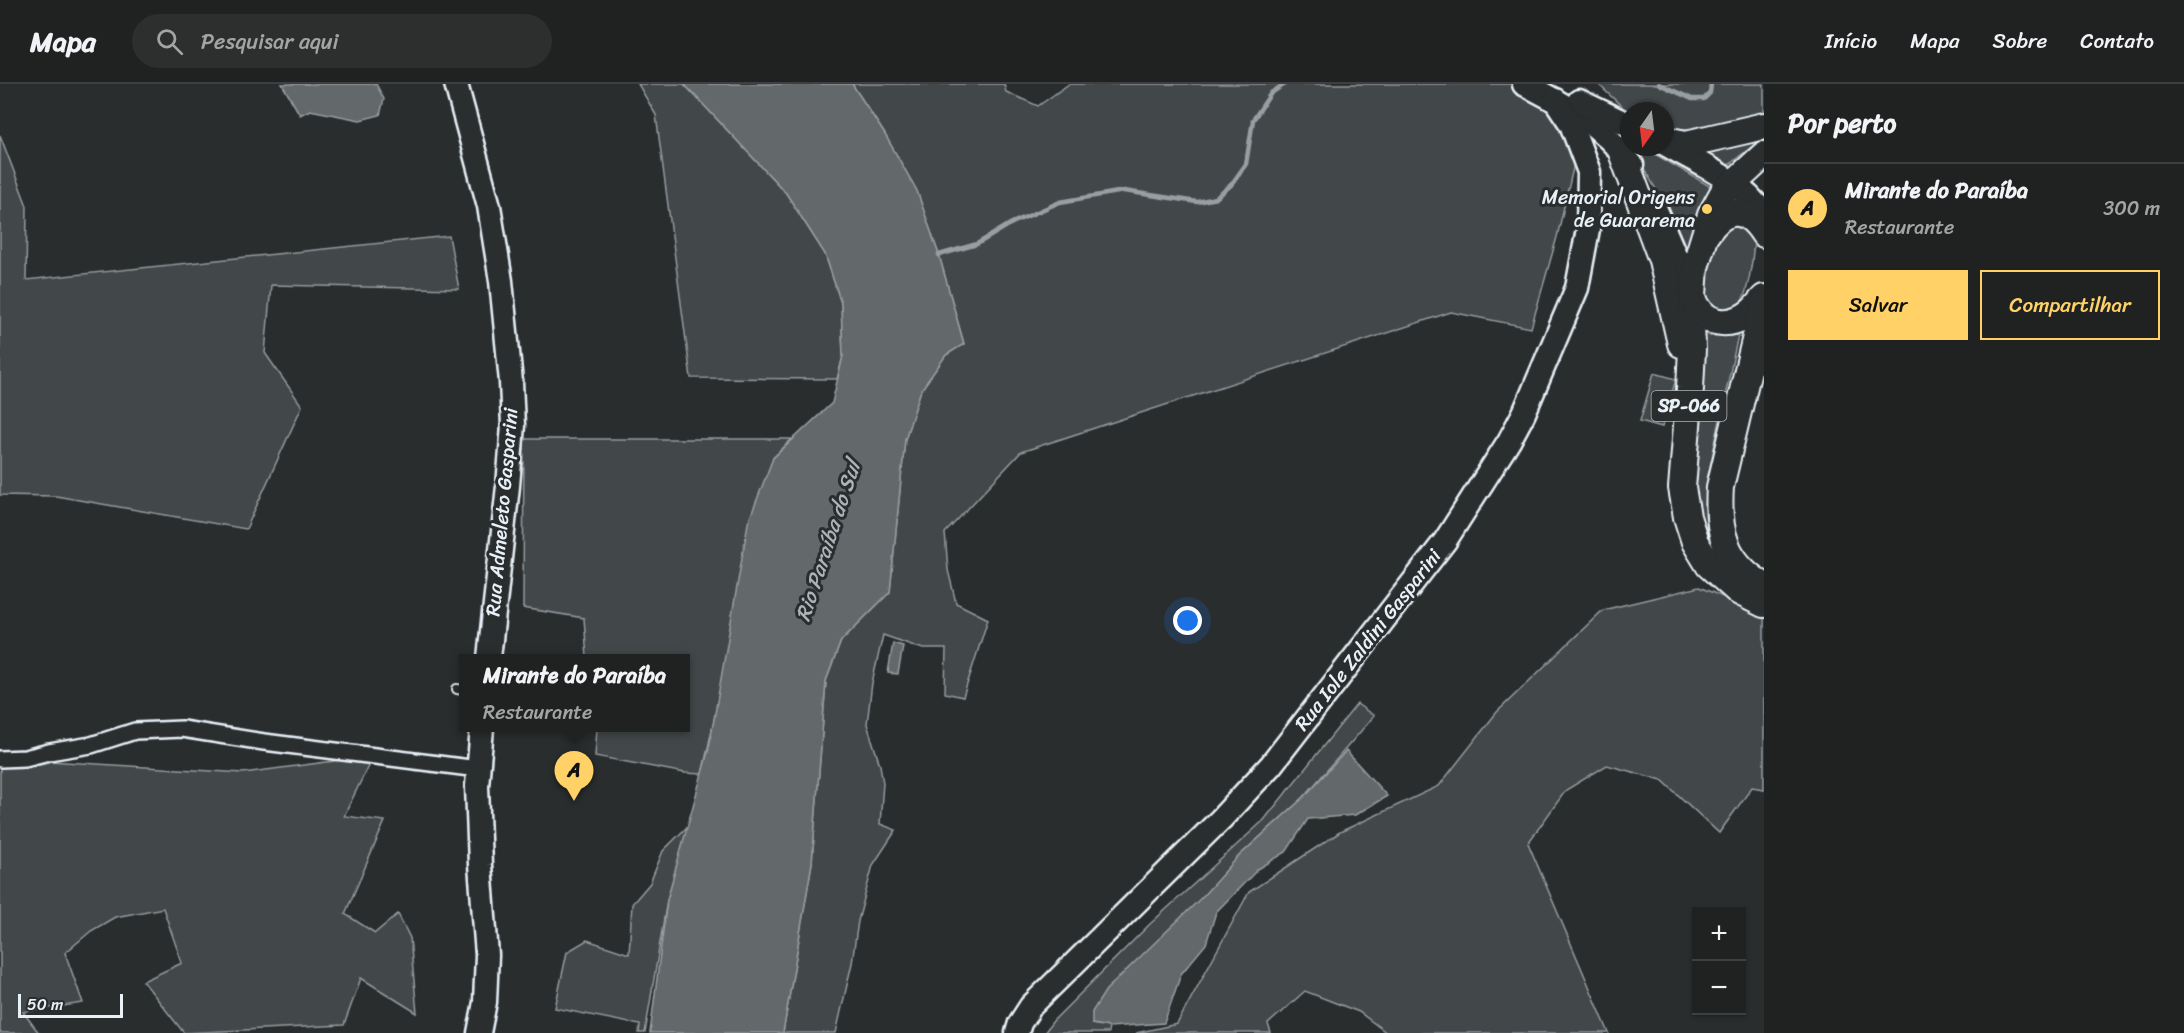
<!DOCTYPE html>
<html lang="pt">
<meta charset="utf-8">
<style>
body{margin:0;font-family:Sriracha,sans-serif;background:#2d2f2f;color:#f1f3f6}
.controls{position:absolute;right:18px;bottom:18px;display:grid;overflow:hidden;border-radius:0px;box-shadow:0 2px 4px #0004}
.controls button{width:54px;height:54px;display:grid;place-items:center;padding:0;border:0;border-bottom:2px solid #3d3f40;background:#202222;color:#f1f3f6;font:30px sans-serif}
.compass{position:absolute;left:1620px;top:18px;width:54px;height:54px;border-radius:50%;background:#202222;box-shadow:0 2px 4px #0004;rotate:194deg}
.scale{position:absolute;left:18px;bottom:15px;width:105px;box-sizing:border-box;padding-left:6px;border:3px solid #e8f1f8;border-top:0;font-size:16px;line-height:21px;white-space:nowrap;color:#e8f1f8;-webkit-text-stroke:4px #2a2d2e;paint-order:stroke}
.you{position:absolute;left:1188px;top:537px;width:21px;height:21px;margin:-15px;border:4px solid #fff;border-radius:50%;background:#1a73e8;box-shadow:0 0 0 9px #1a73e833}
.badge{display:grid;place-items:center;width:39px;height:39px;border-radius:50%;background:#ffd166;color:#111;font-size:20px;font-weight:700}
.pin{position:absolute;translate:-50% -50px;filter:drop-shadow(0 2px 3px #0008)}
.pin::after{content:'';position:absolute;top:32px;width:21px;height:18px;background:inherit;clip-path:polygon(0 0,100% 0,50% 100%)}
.popup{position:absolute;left:459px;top:570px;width:231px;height:78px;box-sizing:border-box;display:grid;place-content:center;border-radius:0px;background:#202222;filter:drop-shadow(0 2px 4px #0005);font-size:20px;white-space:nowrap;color:#a2a4a5}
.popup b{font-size:22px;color:#f1f3f6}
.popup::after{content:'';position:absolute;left:50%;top:100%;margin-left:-12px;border:12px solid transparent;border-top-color:#202222}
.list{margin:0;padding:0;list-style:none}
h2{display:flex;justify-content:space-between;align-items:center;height:78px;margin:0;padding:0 24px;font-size:26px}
h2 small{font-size:20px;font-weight:400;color:#a2a4a5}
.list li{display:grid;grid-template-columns:39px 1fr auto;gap:18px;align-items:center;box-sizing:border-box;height:90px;padding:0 24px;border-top:2px solid #3d3f40}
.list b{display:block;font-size:22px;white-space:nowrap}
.list p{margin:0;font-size:20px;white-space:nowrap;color:#a2a4a5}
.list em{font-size:20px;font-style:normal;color:#a2a4a5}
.actions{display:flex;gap:12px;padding:18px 24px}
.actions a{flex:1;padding:14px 0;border:2px solid #ffd166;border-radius:0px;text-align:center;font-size:21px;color:#ffd166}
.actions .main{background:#ffd166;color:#111}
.icon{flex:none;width:33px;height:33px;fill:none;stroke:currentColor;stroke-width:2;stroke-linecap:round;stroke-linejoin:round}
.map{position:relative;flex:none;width:1764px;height:949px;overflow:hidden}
header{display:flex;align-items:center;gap:36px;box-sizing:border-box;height:84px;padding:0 30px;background:#202222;border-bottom:2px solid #3d3f40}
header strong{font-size:28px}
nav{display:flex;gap:33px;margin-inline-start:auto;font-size:21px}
.search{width:420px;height:54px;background:#2d2f2f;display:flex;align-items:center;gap:15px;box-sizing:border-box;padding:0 21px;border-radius:33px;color:#a2a4a5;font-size:22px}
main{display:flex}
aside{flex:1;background:#202222}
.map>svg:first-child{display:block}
.green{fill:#424648;stroke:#959ca0;stroke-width:1.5}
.water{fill:#63686b;stroke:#989fa3;stroke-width:1.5}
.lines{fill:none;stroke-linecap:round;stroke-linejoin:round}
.stream{stroke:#989fa3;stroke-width:4.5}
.lane-casing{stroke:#e8f1f8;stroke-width:12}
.street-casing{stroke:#e8f1f8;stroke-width:20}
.secondary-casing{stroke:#e8f1f8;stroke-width:27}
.primary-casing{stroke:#e8f1f8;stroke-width:30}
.lane{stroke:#2a2d2e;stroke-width:8}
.street{stroke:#2a2d2e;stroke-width:15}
.secondary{stroke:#2a2d2e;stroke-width:22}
.primary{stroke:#2a2d2e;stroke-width:26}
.poi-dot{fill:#ffd166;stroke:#2a2d2e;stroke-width:2}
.labels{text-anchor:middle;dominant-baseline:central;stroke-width:6;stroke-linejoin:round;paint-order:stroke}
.shield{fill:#2a2d2e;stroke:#afb6bb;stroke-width:1.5}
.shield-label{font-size:18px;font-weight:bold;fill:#e8f1f8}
.poi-label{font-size:20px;fill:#e8f1f8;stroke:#2a2d2e;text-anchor:end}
.street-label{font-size:20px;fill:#e8f1f8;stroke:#2a2d2e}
.water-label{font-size:21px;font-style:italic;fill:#acb3b9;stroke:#2a2d2e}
</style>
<header>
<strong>Mapa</strong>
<div class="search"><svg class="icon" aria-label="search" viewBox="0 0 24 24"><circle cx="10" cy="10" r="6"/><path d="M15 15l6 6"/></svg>Pesquisar aqui</div>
<nav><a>Início</a><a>Mapa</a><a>Sobre</a><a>Contato</a></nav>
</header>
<main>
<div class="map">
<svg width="1764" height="949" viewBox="0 0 1764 949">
<rect width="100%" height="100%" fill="#2a2d2e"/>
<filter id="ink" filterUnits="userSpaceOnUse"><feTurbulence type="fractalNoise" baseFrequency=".0167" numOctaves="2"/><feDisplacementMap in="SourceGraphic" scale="12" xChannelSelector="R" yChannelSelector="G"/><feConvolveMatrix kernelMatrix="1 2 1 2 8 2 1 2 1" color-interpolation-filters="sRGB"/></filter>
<g filter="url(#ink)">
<!-- green -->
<g class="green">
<polygon points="638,0 684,0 786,109 825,170 841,219 843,272 837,295 691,294 656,31"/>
<polygon points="852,0 1004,0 1006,8 1038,22 1069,0 1512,0 1528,8 1551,28 1563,48 1574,80 1557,153 1531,244 1451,228 1021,368 945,449 948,486 956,519 988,535 963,613 945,609 946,565 923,565 883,551 872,599 867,640 880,681 883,699 880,740 896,746 873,781 858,837 852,879 836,949 783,949 812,779 826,597 841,557 890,508 905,355 921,306 946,271 964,260 939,171 917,107 884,49"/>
<path d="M1598 0H1764V30C1730 38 1700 50 1665 43V27H1629V29Z"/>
<polygon points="0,51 27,122 26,196 449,152 459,205 271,201 265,269 302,322 246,445 56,412 0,411"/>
<polygon points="1764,53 1727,82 1694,66"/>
<polygon points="1631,63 1643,63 1718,107 1683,177 1657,107"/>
<path d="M1731 135 1754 149C1754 165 1749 223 1732 228 1727 230 1718 228 1713 228L1702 207 1714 156Z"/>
<polygon points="1696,243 1710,252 1738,251 1707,397 1705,428 1707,448 1702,449 1693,413"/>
<polygon points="1654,289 1676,295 1662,343 1640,337"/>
<polygon points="524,355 792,355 773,374 702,690 685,689 595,672 597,644 685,644 685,574 587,574 584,534 523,524"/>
<polygon points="1699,503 1764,530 1764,705 1752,703 1719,749 1662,696 1607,681 1566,706 1528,759 1609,949 1387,949 1359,928 1305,907 1268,940 1271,949 1136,949 1177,940 1249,808 1340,748 1439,702 1497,628 1603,526"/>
<polygon points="1357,620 1374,632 1303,714 1239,772 1092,940 1109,943 1108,949 1044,949 1053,937 1150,840 1264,736"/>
<polygon points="373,672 344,732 385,737 345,830 375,849 398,830 410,854 417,929 361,894 344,941 184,949 143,897 182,879 163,824 115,833 91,847 65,869 83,919 23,928 39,949 0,949 0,674 243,689"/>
<polygon points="688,742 667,816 645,949 639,949 640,941 555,924 567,868 587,856 629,870 632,820 650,799 663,767"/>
</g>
<!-- water -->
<g class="water">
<polygon points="282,0 376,0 384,15 380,31 360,36 310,26 300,31"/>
<polygon points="684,0 852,0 884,49 917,107 939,171 964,260 946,271 921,306 905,355 890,508 841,557 826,597 812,779 783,949 650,949 667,816 709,664 748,439 773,374 832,319 843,272 841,219 825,170 786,109"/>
<polygon points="893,559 903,562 898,590 888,589"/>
<polygon points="1346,667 1387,712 1355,731 1308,735 1286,768 1258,785 1216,828 1206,860 1181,890 1164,939 1109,943 1092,940 1092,928 1106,906 1200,815 1239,772 1303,714"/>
</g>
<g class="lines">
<!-- stream -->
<g class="stream">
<polyline points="1659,0 1692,15 1704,15 1710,9 1711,0"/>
<polyline points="939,171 977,160 1012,139 1060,118 1124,107 1197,118 1216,114 1231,101 1246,80 1253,36 1271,9 1285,0"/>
</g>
<!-- lane casing -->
<g class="lane-casing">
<polyline id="lane" points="457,605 463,606"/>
</g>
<!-- street casing -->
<g class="street-casing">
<polyline id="street" points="0,675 25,674 49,668 91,661 135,647 182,645 264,658 478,685"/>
</g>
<!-- secondary casing -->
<g class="secondary-casing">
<g id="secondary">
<polyline points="456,0 489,122 501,197 511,298 513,341 508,402 489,574"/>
<path d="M1524 0C1569 23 1601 40 1632 81"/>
<polyline points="1579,17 1629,41"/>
<path d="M1665 60C1697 79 1747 99 1764 132"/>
<polyline points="1656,126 1693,213"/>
<polyline points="479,949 485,918 487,871 480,781 477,702 482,644"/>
<polyline points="1017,949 1020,939 1031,922 1221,735 1271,681 1445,457 1509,357 1524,329 1577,204 1588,145 1589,88 1571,40 1555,16"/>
</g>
</g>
<!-- primary casing -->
<g class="primary-casing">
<g id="primary">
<polyline points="1665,56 1686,60 1764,42"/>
<polyline points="1621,66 1662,176 1681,260"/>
<polyline points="1764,71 1723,109 1711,131 1695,183 1691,239 1692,265 1690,304 1682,404 1687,433 1695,458 1709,481 1738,507 1764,520"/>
<path d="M1707 149C1726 122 1746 122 1764 150"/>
<path d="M1693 213C1701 241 1730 245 1751 228 1756 224 1760 218 1764 214"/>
<path d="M1764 219 1720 403C1717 448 1724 478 1764 502"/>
</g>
</g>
<!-- lane -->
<use href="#lane" class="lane"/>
<!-- street -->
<use href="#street" class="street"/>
<!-- secondary -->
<use href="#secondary" class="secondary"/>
<!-- primary -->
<use href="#primary" class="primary"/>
</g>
</g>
<!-- markers -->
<circle class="poi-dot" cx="1707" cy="125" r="6"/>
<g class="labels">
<!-- shield labels -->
<rect class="shield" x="1651.5" y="307" width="75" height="30" rx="4.5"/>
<g class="shield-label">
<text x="1689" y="322">SP-066</text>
</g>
<!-- poi labels -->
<g class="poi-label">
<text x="1695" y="113">Memorial Origens<tspan x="1695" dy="23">de Guararema</tspan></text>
</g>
<!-- street labels -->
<g class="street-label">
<text transform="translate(502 428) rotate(-85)">Rua Admeleto Gasparini</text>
<text transform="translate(1368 556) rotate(-52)">Rua Iole Zaldini Gasparini</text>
</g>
<!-- water labels -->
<g class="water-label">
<text transform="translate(828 457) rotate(-72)">Rio Paraíba do Sul</text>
</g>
</g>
</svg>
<div class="controls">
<button>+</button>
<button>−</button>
</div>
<svg class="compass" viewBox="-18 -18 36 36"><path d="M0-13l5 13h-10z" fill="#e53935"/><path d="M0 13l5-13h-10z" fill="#a2a4a5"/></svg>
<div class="scale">50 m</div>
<div class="you"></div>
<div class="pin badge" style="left:574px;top:717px">A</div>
<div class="popup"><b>Mirante do Paraíba</b>Restaurante</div>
</div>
<aside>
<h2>Por perto<small></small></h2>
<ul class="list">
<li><span class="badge">A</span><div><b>Mirante do Paraíba</b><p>Restaurante</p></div><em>300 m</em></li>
</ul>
<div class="actions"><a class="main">Salvar</a><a>Compartilhar</a></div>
</aside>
</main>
